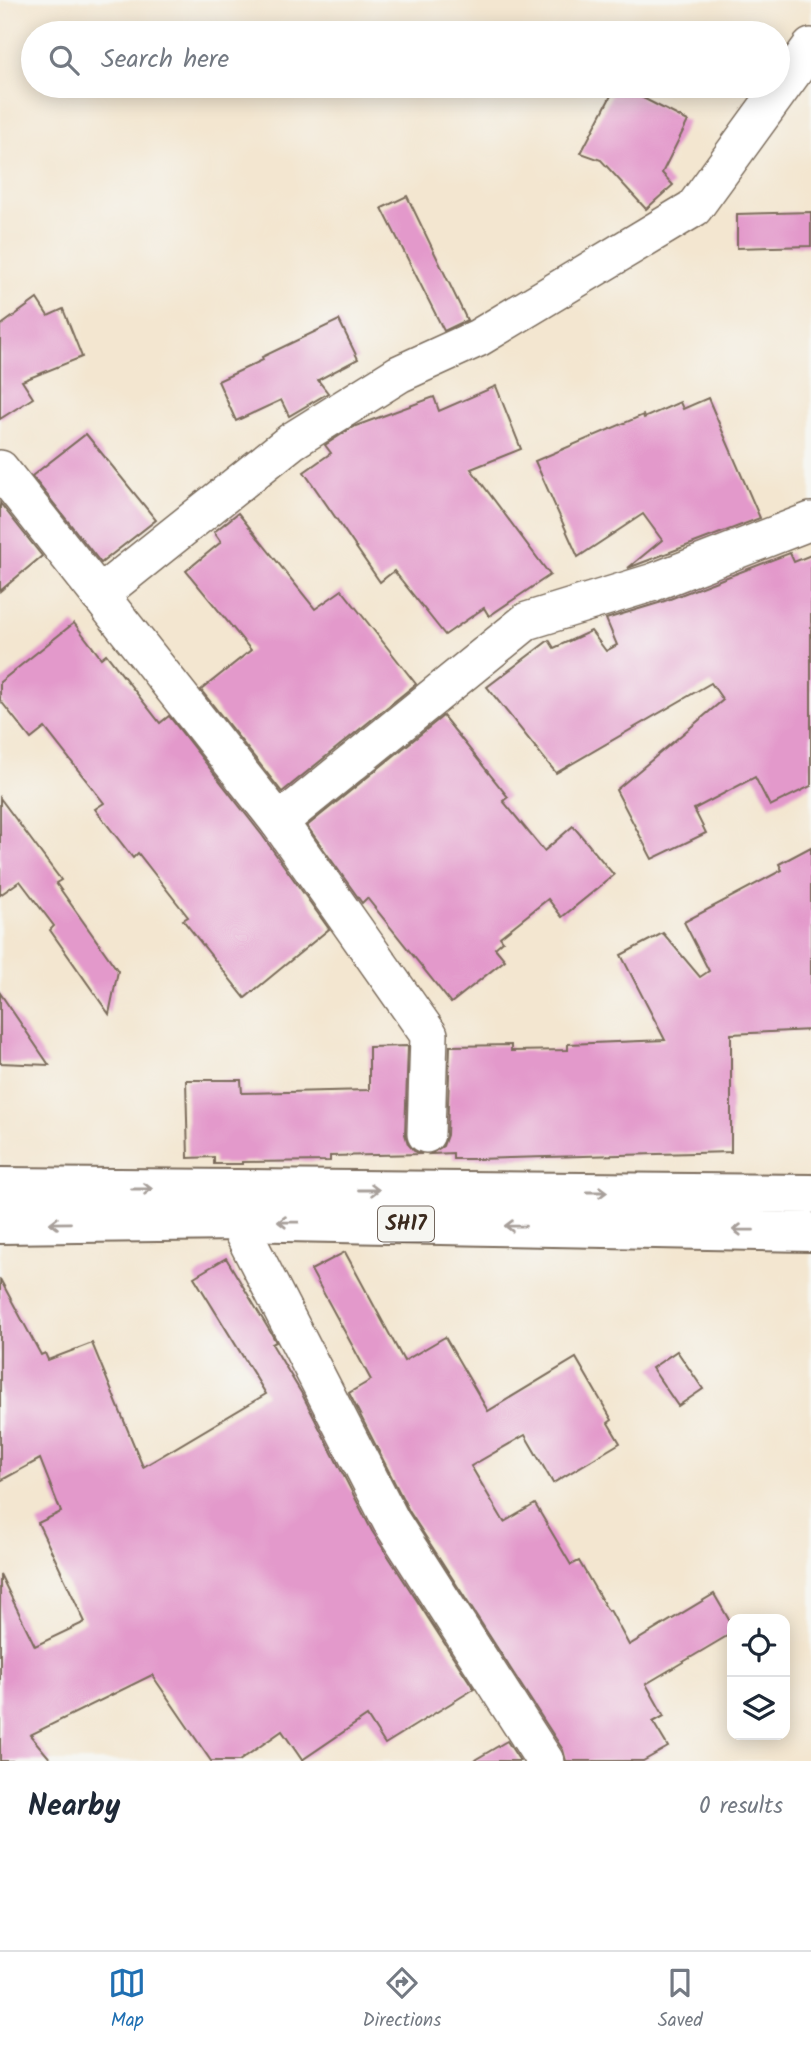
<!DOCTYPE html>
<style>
body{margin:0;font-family:Kalam,sans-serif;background:#f6f6f7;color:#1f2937}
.controls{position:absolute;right:21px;bottom:21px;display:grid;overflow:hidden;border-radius:14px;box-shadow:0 4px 18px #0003}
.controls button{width:63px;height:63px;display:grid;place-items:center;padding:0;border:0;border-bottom:2px solid #e0e1e3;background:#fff;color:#1f2937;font:35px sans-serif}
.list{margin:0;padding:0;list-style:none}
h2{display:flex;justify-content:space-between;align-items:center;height:91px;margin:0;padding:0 28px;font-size:30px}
h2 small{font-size:23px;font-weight:400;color:#747a83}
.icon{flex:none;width:38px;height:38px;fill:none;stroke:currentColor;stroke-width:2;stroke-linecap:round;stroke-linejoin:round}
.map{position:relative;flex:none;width:811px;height:1761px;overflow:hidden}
.search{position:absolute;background:#fff;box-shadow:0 4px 18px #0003;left:21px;right:21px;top:21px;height:77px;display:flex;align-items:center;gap:18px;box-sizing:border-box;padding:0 24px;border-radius:38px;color:#747a83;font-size:26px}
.sheet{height:189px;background:#fff}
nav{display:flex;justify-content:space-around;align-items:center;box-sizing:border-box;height:98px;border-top:2px solid #e0e1e3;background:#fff;font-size:19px;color:#747a83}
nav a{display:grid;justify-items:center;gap:4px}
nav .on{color:#1f6fb2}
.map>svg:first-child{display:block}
.building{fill:#e399cb}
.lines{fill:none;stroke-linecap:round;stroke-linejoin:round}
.minor-casing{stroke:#7b6c5c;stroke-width:40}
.primary-casing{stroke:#7b6c5c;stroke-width:42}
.minor{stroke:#fff;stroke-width:37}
.primary{stroke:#fff;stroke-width:38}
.oneway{stroke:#a79f9a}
.labels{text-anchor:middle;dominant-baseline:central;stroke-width:5;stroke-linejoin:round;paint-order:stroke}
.shield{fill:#f6f6f2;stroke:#73675e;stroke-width:2}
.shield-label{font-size:21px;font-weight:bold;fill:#3b2a1e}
</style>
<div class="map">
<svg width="811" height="1761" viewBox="0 0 811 1761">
<rect width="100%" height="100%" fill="#f6f6f2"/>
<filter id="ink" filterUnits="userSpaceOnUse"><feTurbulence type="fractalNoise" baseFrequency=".0143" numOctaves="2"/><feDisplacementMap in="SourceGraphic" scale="14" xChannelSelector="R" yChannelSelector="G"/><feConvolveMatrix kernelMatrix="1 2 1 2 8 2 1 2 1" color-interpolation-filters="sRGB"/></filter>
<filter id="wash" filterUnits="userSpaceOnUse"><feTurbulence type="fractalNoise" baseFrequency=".00686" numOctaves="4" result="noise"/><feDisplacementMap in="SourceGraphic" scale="28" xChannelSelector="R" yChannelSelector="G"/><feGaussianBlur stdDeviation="1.57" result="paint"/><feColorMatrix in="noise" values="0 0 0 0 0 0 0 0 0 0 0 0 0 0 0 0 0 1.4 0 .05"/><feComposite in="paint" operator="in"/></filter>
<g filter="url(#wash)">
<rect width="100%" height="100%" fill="#f3e6d0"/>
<g id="blocks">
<!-- building -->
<g class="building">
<polygon points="616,86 647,86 641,97 688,121 662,173 673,185 646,209 601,160 581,153"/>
<polygon points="407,196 467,320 444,331 382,208"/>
<polygon points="811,212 811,246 737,248 737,214"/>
<polygon points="37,299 48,316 63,309 82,357 22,381 33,398 0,419 0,326"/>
<polygon points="339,320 358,359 318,380 328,393 289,416 281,400 236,421 218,381 263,360 262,357"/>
<polygon points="496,386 521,449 471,469 550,575 489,616 484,608 445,635 394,571 380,582 304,472 331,453 325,445 353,427 434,397 439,411"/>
<polygon points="708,398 760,518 628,568 662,540 643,514 578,557 535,461 643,415 644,418 680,402 683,409"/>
<polygon points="86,434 156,520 101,563 32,476"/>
<polygon points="0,503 42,556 0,591"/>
<polygon points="238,513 315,609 342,590 416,684 282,792 201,690 251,650 186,571 221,542 214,532"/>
<polygon points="790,553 794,562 811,555 811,786 770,806 755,777 694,809 706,833 652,859 616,790 723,700 711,683 556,773 487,687 549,640 554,648 591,631 606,651 617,645 606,619 662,602"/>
<polygon points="74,623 101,658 106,654 160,723 169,716 262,835 329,929 245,998 183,920 188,917 138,853 133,858 95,809 104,803 45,728 31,739 0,700 0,682"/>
<polygon points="443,716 508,797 503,801 544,851 573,826 614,875 562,917 548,899 500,937 503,941 495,948 505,960 451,1003 367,898 362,903 307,826"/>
<polygon points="0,798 61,880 56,883 118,971 109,1014 50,930 54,926 20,881 0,895"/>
<polygon points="811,847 811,1030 731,1034 731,1152 477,1159 453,1159 453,1153 430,1154 443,1146 447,1135 450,1046 511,1045 511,1051 568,1050 568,1044 665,1040 621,955 663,933 700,977 709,971 684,922 782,870 779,864"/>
<polygon points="0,993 49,1065 0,1063"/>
<polygon points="408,1046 405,1134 408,1144 414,1151 422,1154 330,1156 330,1161 242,1162 242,1164 214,1164 214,1157 188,1158 186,1080 241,1080 242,1093 369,1090 369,1047"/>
<polygon points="345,1252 404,1361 445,1337 488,1411 576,1358 612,1420 608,1423 620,1443 553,1483 525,1435 471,1466 504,1522 535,1504 571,1565 579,1561 608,1611 610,1610 629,1645 714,1594 732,1625 732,1633 646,1684 664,1716 653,1722 668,1747 643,1761 566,1761 563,1750 409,1511 349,1393 371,1380 311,1270"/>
<polygon points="226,1258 271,1333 276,1342 272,1344 302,1394 372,1531 474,1689 385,1744 367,1716 302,1760 282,1731 239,1761 211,1761 152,1675 30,1735 52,1761 0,1761 0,1574 35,1646 85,1622 38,1523 61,1512 40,1459 0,1481 0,1279 41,1355 45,1353 48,1360 92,1343 143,1467 266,1394 194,1277"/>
<polygon points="677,1351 703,1389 678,1406 652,1368"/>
<polygon points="507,1741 520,1761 473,1761"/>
</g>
</g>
</g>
<g filter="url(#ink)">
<use href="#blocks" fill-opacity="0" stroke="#7b6c5c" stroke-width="2"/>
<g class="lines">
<!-- minor casing -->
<g class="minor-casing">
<g id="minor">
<polyline points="0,469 279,822 429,1035 426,1134"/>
<polyline points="99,595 292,441 399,374 478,338 694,208 811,47"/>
<polyline points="279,822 527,621 654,582 811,521"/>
<polyline points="237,1221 391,1521 545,1761"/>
</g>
</g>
<!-- primary casing -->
<g class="primary-casing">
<g id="primary">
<polyline points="0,1187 811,1194"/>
<polyline points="0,1224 237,1221 811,1232"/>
</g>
</g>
<!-- minor -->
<use href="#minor" class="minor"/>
<!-- primary -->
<use href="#primary" class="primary"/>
</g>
<!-- one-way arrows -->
<defs><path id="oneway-shaft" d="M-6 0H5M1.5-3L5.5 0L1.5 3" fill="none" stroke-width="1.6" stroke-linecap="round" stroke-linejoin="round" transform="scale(1.75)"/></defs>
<g class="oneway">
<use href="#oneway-shaft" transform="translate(142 1189)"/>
<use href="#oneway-shaft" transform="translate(369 1190)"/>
<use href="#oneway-shaft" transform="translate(597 1192)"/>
<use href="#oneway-shaft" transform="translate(288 1222) rotate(-179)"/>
<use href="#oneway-shaft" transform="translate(60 1223) rotate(179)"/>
<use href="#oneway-shaft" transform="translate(515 1226) rotate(-179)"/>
<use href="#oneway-shaft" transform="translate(743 1230) rotate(-179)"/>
</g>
</g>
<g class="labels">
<!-- shield labels -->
<rect class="shield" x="378" y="1206.5" width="56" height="35" rx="5"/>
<g class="shield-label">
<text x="406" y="1224">SH17</text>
</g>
</g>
</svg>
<div class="controls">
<button><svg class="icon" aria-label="locate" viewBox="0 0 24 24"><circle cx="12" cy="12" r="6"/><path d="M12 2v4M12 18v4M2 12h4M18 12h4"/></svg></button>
<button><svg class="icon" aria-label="layers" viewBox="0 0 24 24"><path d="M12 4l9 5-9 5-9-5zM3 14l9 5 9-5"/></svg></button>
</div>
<div class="search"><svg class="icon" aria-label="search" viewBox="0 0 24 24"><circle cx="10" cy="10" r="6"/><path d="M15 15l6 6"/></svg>Search here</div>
</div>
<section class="sheet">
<h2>Nearby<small>0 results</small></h2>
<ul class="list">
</ul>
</section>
<nav>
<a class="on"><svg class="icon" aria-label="map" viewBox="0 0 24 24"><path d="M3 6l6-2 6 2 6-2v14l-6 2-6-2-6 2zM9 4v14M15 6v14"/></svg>Map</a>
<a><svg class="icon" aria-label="directions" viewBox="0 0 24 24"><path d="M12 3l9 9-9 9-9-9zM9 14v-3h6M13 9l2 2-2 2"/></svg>Directions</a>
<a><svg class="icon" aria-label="saved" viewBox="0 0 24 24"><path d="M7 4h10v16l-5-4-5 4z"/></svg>Saved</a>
</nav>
